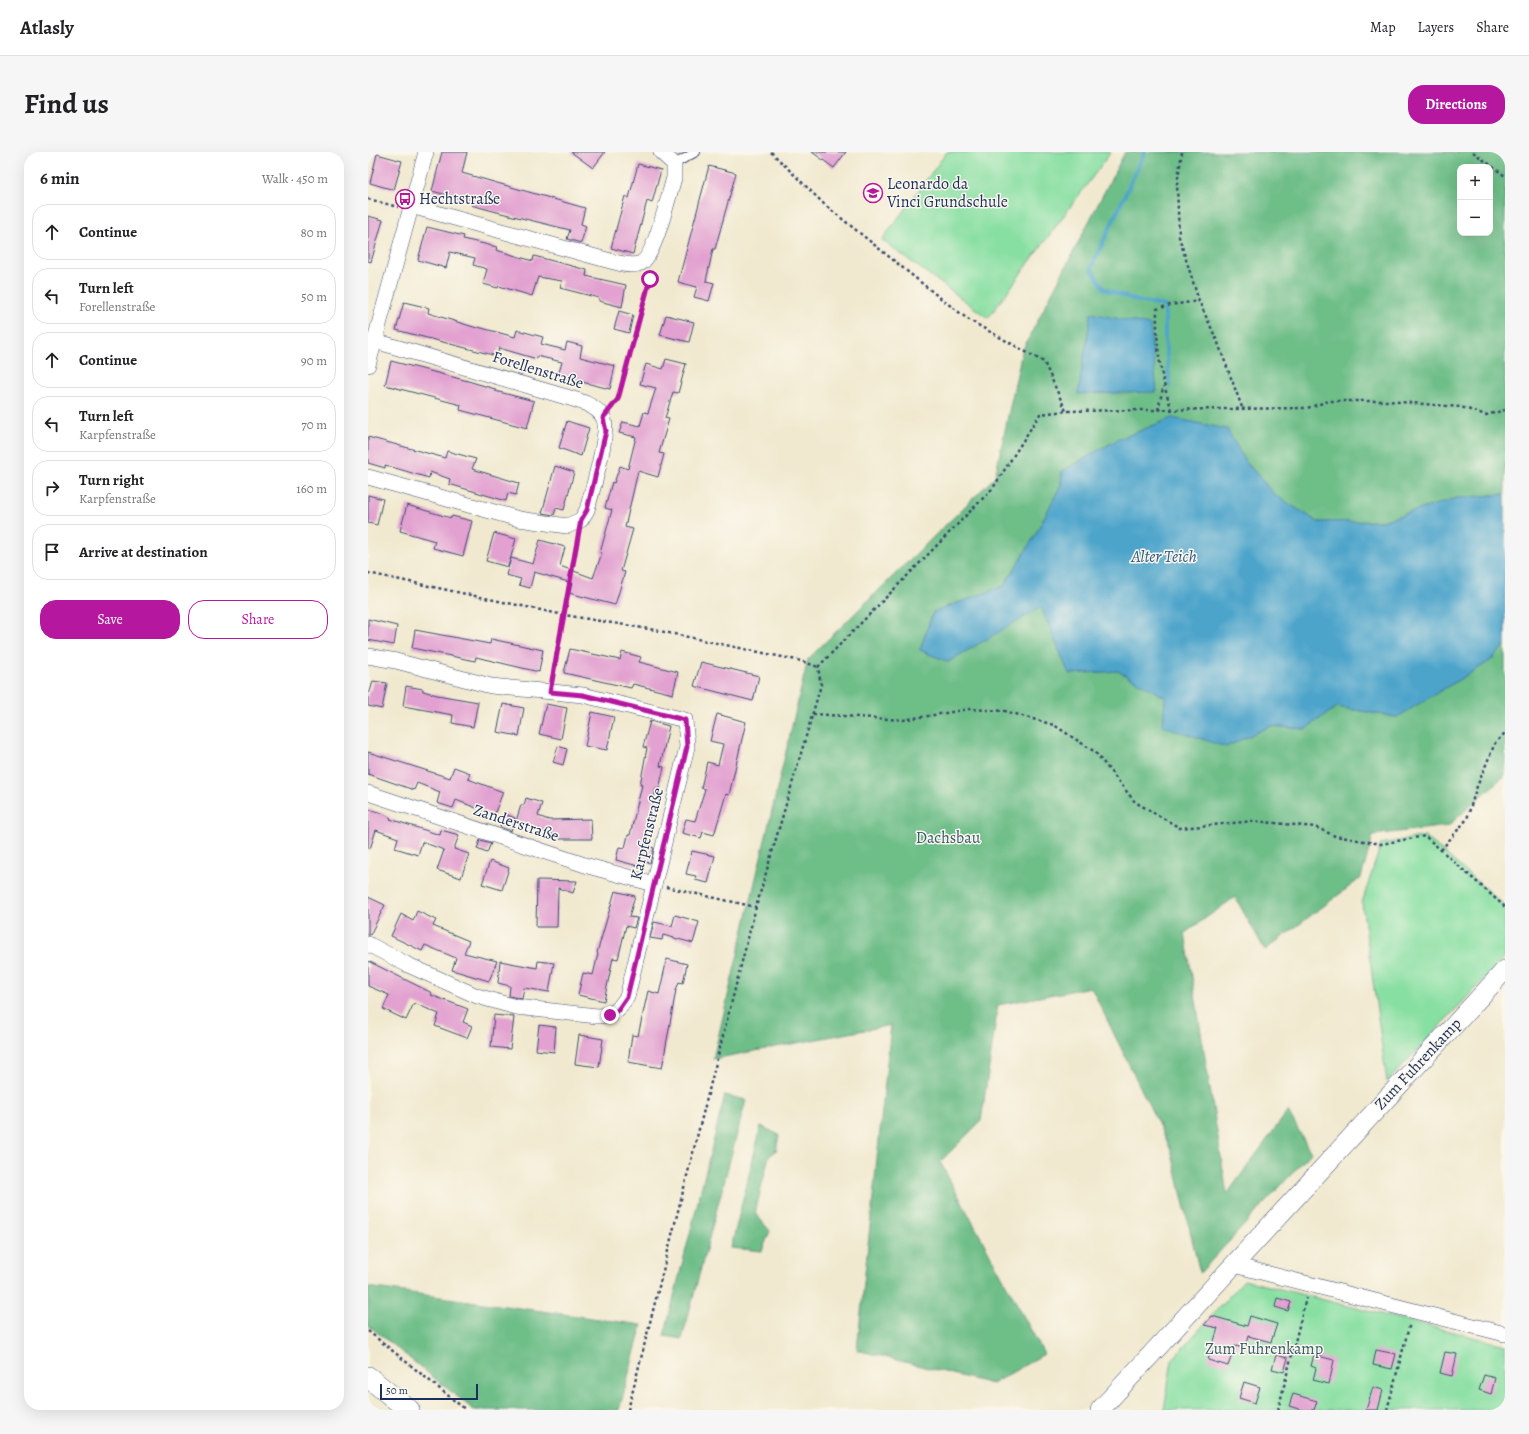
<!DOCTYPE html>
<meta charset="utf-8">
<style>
body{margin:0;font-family:Alegreya,serif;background:#f6f6f6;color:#202124}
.controls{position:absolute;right:12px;top:12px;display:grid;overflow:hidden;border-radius:8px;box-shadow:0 4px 16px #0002}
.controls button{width:36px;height:36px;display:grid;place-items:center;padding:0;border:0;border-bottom:1px solid #e0e0e0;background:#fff;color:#202124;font:20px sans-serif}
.scale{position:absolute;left:12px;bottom:10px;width:98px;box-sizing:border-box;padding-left:4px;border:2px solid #1b2f5e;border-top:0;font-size:11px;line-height:14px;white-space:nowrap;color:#1b2f5e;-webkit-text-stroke:3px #fbf7ec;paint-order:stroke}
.stop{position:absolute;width:12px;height:12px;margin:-9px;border:3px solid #b5179e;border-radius:50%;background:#fff}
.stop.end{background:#b5179e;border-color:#fff;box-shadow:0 1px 4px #0008}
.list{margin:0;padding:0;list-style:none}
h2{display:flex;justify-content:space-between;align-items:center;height:52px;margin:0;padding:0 16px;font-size:17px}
h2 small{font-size:13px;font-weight:400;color:#757577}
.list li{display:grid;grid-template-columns:26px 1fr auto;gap:12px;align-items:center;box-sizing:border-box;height:56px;margin:0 8px 8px;padding:0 8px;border:1px solid #e0e0e0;border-radius:16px}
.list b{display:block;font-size:15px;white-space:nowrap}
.list p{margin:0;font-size:13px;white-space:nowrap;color:#757577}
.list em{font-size:13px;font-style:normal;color:#757577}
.actions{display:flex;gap:8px;padding:12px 16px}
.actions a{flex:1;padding:9px 0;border:1px solid #b5179e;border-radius:16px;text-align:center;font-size:14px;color:#b5179e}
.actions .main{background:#b5179e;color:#fff}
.icon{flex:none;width:22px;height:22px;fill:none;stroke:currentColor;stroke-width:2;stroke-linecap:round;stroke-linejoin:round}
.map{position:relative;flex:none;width:1137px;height:1258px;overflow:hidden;border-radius:16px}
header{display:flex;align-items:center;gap:24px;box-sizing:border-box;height:56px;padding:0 20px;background:#fff;border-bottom:1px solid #e0e0e0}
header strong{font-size:19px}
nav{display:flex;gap:22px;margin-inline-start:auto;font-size:14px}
.intro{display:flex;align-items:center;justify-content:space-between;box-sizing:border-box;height:96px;padding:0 24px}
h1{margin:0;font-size:28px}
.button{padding:10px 18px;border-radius:16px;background:#b5179e;color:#fff;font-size:14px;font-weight:700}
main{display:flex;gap:24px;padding:0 24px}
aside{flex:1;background:#fff;border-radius:16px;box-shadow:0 4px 16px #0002}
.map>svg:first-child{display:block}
.green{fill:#88dfa2;stroke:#528780}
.forest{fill:#6ebe88;stroke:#447673;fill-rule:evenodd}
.water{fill:#4ea4cb;stroke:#346a94}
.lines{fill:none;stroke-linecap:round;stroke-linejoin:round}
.stream{stroke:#4ea4cb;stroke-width:4}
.building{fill:#e2a1d0}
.service-casing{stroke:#3b4b6f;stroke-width:10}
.minor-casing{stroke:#3b4b6f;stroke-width:16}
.tertiary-casing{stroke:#3b4b6f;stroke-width:20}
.secondary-casing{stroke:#3b4b6f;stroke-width:22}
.path{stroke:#3b4b6f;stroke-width:2.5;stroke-dasharray:3 3;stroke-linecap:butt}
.service{stroke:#fff;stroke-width:8}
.minor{stroke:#fff;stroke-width:15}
.tertiary{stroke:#fff;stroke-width:19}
.secondary{stroke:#fff;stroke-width:21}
.route{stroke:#b5179e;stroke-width:5}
.labels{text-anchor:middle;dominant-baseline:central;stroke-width:3;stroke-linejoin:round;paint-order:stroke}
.poi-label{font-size:16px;fill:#1b2f5e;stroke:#fbf7ec;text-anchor:start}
.street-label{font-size:16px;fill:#1b2f5e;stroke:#fbf7ec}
.park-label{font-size:16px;fill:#365b6f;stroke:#fbf7ec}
.water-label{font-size:17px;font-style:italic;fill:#2d5884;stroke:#fbf7ec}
</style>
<header>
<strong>Atlasly</strong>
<nav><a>Map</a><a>Layers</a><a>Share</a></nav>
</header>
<div class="intro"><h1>Find us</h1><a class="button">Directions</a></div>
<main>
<aside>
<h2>6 min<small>Walk · 450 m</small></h2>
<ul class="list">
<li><svg class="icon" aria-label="ahead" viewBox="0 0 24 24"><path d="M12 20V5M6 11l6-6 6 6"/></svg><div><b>Continue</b></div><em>80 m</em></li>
<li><svg class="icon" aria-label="left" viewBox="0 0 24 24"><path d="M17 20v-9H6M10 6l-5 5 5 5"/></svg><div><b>Turn left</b><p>Forellenstraße</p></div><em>50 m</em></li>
<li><svg class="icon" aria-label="ahead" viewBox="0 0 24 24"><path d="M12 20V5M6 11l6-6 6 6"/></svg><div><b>Continue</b></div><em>90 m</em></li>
<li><svg class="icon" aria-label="left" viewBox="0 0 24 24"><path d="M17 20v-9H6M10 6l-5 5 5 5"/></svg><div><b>Turn left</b><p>Karpfenstraße</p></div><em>70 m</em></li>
<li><svg class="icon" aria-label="right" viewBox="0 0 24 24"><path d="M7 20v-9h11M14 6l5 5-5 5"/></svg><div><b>Turn right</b><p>Karpfenstraße</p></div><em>160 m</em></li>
<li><svg class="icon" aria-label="arrive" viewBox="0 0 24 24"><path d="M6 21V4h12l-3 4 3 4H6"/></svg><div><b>Arrive at destination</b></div></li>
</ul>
<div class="actions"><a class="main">Save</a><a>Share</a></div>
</aside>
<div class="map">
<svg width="1137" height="1258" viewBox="0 0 1137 1258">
<rect width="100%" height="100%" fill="#fbf7ec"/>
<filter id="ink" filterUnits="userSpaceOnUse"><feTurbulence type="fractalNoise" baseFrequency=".025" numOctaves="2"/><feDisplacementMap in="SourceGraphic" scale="8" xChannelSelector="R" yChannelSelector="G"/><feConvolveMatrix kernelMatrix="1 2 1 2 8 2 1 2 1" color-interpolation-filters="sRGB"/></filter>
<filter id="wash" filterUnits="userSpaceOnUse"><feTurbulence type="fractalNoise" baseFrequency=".012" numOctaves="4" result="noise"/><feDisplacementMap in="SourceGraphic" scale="16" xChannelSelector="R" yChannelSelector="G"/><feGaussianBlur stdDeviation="0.9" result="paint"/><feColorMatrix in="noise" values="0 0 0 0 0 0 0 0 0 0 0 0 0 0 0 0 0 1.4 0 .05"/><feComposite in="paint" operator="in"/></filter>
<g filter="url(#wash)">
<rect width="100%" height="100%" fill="#f1e9cf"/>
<!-- green -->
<g class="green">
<polygon points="579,0 743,0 620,166 514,88"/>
<polygon points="1057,684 1137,754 1137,805 1019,930 994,751 1013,692"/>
<polygon points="876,1128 1137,1193 1137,1258 796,1258 804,1208"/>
</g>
<!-- forest -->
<g class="forest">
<path d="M757 0H1137V342L1089 346 1014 369 949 370 906 342 877 309 859 277 804 266 749 288 694 319 693 333 665 387 636 434 565 460 552 498 580 510 673 454 701 522 750 519 797 545 858 595 902 574 937 577 969 555 1029 565 1122 509 1137 493V623L1080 674 1005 683 993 726 897 798 867 745 817 781 859 1042 920 959 943 1001 832 1121 803 998 723 835 630 853 613 969 572 1010 676 1202 624 1232 489 1198 523 873 345 907 440 507 627 325 654 199ZM1092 15H1122V81H1092Z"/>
<polygon points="357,943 378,948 314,1187 296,1184"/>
<polygon points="393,974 411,983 408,999 401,1004 387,1061 402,1079 394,1099 363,1096"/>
<polygon points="0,1135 274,1173 251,1258 106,1258 0,1173"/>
</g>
<!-- water -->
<g class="water">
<polygon points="723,161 782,173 789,240 710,242"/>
<polygon points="804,266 859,277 877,309 906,342 950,370 1014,369 1089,346 1137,342 1137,493 1122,509 1029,565 969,555 937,577 902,574 858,595 795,574 797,545 750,519 701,522 673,455 580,510 552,498 565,460 636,434 665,387 693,333 694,319 749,288"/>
</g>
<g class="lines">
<!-- stream -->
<polyline class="stream" points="777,0 723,116 736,137 770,149 797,154 797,187 802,234"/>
</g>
<g id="blocks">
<!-- building -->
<g class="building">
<polygon points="74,0 99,0 94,21 217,56 213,72 218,74 213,91 199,87 202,78 129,60 103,53 104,50 64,39"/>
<polygon points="203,0 237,0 225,16"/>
<polygon points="444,0 478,0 466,16"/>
<polygon points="9,2 34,9 26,38 2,31"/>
<polygon points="270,12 293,18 284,51 279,49 265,102 243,96 257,44 261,46"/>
<polygon points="341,14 368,21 347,97 345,97 338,129 346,131 341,149 326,145 329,135 310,130"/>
<polygon points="0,64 15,68 3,110 0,109"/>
<polygon points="59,75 96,84 95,87 129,95 128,98 165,109 166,104 219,118 218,124 258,133 254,155 231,149 231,146 192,136 194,129 170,125 164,144 131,134 130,136 115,132 119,117 105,113 107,106 82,100 78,116 50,108"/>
<polygon points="36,150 61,156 60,161 109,176 110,175 147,185 149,178 175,185 173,192 197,198 199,190 214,194 212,205 247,214 242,237 190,224 194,210 169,204 169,207 131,196 129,204 28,178"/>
<polygon points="251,159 265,163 261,181 246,177"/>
<polygon points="298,163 326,170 321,190 292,183"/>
<polygon points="298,207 318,212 310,241 305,240 297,266 301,267 291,301 296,302 290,325 270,319 257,375 265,377 253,419 257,420 247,453 201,441 204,431 166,420 162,436 151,433 153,427 138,423 143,406 165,412 172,388 197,395 192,414 225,426 234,401 232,401 244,358 237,356 244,330 246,331 252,314 260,317 268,285 251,281 255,270 272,274 276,260 280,261 288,236 272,232 278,212 295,217"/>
<polygon points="23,209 100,229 127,237 127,239 166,249 159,276 92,258 93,253 17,233"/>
<polygon points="199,269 221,276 213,304 191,296"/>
<polygon points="0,285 77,306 79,299 108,307 104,317 151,331 148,343 140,341 138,349 81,332 82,327 62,320 61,326 17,313 17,316 0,311"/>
<polygon points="187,314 206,320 196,358 188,356 186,363 174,361"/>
<polygon points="0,343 15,347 9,373 0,371"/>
<polygon points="39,353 83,366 84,364 104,369 95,404 65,396 67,389 32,379"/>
<polygon points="126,381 148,387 140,415 118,409"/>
<polygon points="0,467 29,474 26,493 0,488"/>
<polygon points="47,478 122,492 123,487 175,498 171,520 108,505 107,509 44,496"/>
<polygon points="202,497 252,508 254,500 273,505 271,510 310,520 305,542 265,532 263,536 196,521"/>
<polygon points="333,510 391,524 385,549 326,534"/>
<polygon points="5,529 19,531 14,557 0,554 0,540 2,540"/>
<polygon points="38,534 55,537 55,539 69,543 110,550 105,575 84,571 85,563 35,554"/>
<polygon points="135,552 156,556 151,584 129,580"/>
<polygon points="178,552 199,556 193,587 171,582"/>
<polygon points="224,560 246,565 239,598 217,594"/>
<polygon points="349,562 378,570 361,643 358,642 346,683 335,680 333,686 314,681 318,667 327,669 337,637 333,636 339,610 350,613 355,592 342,589"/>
<polygon points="282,569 301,574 292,614 296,615 291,637 288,636 277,687 282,688 280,694 286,696 282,711 271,709 270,714 248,708 251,695 257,696 260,683 262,683 274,633 272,633 279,596 275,595"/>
<polygon points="190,594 199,597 195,613 185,610"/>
<polygon points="0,600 82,626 86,615 102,621 100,627 135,640 126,663 88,648 85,656 69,651 72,640 49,631 46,638 0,622"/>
<polygon points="158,646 174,651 170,664 181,668 223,667 224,687 186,687 186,683 148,669 153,653 156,653"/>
<polygon points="0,657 14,661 23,666 22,667 72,683 73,678 91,683 86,697 101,702 93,726 69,718 76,698 54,690 50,703 27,696 30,686 8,678 2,697 0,696"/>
<polygon points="136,662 147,666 143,679 132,675"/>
<polygon points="112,688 123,691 119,701 109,697"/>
<polygon points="324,699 347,704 340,731 327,728 328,724 318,722"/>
<polygon points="122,709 141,716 134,738 114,732"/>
<polygon points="169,728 209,729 205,741 190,736 189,775 168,775"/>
<polygon points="247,739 267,744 261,765 269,766 266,776 258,774 250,807 245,806 236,849 210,843 215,821 225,823 230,802 229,801"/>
<polygon points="0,745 17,753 2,783 0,783"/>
<polygon points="49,759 68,768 65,774 101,789 96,801 129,809 121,829 84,818 88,806 57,793 54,799 23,784 33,762 45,769"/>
<polygon points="307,763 331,770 325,791 295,783 294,788 282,786 286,770 304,774"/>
<polygon points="299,807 319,812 315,831 311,830 308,838 294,916 260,910 264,883 270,884 280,839 291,842"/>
<polygon points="0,809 64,841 63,843 100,857 95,870 104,874 99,886 67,874 71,862 46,851 38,868 15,857 21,843 0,834"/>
<polygon points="132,809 169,816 170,809 186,811 181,840 156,836 154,847 141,844 142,834 130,831"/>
<polygon points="126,863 146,865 142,897 123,895"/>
<polygon points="171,873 188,875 186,900 168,898"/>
<polygon points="211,883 235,887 231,915 207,912"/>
<polygon points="909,1146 923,1150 920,1159 907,1155"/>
<polygon points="844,1164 879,1174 882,1164 909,1172 903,1190 880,1184 877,1196 867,1194 860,1214 840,1208 850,1176 836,1173"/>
<polygon points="1008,1198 1028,1202 1024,1217 1005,1213"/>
<polygon points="1077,1200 1089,1202 1084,1224 1072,1221"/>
<polygon points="908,1203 920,1206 916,1220 904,1217"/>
<polygon points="946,1203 966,1208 961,1232 945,1228 948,1216 943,1214"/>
<polygon points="1116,1223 1127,1226 1123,1242 1111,1238"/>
<polygon points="876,1230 892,1235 887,1251 871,1246"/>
<polygon points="1005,1235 1015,1238 1010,1258 998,1258"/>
<polygon points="925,1242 949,1249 946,1258 934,1258 921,1254"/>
</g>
</g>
</g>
<g filter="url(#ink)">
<use href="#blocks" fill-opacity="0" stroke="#3b4b6f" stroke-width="1"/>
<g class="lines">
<!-- service casing -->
<g class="service-casing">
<polyline id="service" points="306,12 328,0"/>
</g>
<!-- minor casing -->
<g class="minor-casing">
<g id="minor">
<path d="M43 54 246 110C255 112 265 115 273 111 287 104 301 42 306 26V12L293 0"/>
<polyline points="0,213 58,0"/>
<path d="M0 325 151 367 199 374 213 368 219 358C223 342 243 278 235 265 227 252 208 248 195 244L7 189"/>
<polyline points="0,504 28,509 123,534 215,543 317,568 319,595 259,845 250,857 242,863 229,864 148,855 109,844 38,812 0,792"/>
<polyline points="0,641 220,714 286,732"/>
<polyline points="866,1113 1137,1182"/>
</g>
</g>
<!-- tertiary casing -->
<g class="tertiary-casing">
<polyline id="tertiary" points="732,1258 1137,818"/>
</g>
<!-- secondary casing -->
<g class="secondary-casing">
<polyline id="secondary" points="0,1225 41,1258"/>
</g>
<!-- path -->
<g class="path">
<polyline points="403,0 457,53 566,141 601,168 676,210 698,259"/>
<polyline points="814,0 809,32 811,85 831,149 850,191 875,258"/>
<polyline points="1105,0 1137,24"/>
<polyline points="0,47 30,55"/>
<polyline points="243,256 250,247 282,127 280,122"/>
<polyline points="790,258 795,236"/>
<path d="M804 258C792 226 788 192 789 157L802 153 831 149"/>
<polyline points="0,421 196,463 287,478 433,509 450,515"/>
<polyline points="450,515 625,336 672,262 698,259 939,256 961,249 1019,249 1093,255 1118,263 1137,258"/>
<polyline points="184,527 210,384"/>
<polyline points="445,562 535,568 602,557 637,559 686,573 727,600 767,650 812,676 886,669 947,675 967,684 1013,692 1057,684 1137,755"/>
<polyline points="1073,698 1099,667 1108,637 1127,591 1137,581"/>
<polyline points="298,735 388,755"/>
<polyline points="0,1179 98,1258"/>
<polyline points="260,1258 310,1059 388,755 453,533 450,515"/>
<polyline points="910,1258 938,1146"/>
<polyline points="1019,1258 1042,1171"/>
</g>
<!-- service -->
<use href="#service" class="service"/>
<!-- minor -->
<use href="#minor" class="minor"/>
<!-- tertiary -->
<use href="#tertiary" class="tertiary"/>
<!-- secondary -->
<use href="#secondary" class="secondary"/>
</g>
</g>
<g class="lines" filter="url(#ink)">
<!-- route -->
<polyline class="route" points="242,863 250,858 259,845 319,595 317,568 215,543 182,540 213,368 219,358 238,279 235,266 250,247 282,127"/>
</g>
<!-- icons -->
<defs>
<g id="school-ring" transform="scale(1)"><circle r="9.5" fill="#fbf7ec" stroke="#b5179e" stroke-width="1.5"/><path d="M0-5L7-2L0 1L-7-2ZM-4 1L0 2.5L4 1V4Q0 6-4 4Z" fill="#b5179e"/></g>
<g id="bus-ring" transform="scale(1)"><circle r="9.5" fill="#fbf7ec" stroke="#b5179e" stroke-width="1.5"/><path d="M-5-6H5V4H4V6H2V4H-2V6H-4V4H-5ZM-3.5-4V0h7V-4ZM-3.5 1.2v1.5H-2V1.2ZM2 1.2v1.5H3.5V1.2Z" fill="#b5179e"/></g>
</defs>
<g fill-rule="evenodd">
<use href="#school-ring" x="505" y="41"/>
<use href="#bus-ring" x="37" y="47"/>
</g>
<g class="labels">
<!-- poi labels -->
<g class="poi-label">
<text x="519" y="32">Leonardo da<tspan x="519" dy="18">Vinci Grundschule</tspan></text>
<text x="51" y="47">Hechtstraße</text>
</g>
<!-- street labels -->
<g class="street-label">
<text transform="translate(170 218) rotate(17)">Forellenstraße</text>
<text transform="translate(148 671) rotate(18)">Zanderstraße</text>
<text transform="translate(279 682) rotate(-76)">Karpfenstraße</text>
<text transform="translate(1050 912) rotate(-47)">Zum Fuhrenkamp</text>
</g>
<!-- park labels -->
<g class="park-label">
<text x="580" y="686">Dachsbau</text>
<text x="896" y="1197">Zum Fuhrenkamp</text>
</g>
<!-- water labels -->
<g class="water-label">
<text x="796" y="404">Alter Teich</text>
</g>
</g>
</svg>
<div class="controls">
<button>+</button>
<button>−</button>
</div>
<div class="scale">50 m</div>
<div class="stop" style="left:282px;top:127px"></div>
<div class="stop end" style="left:242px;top:863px"></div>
</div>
</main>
